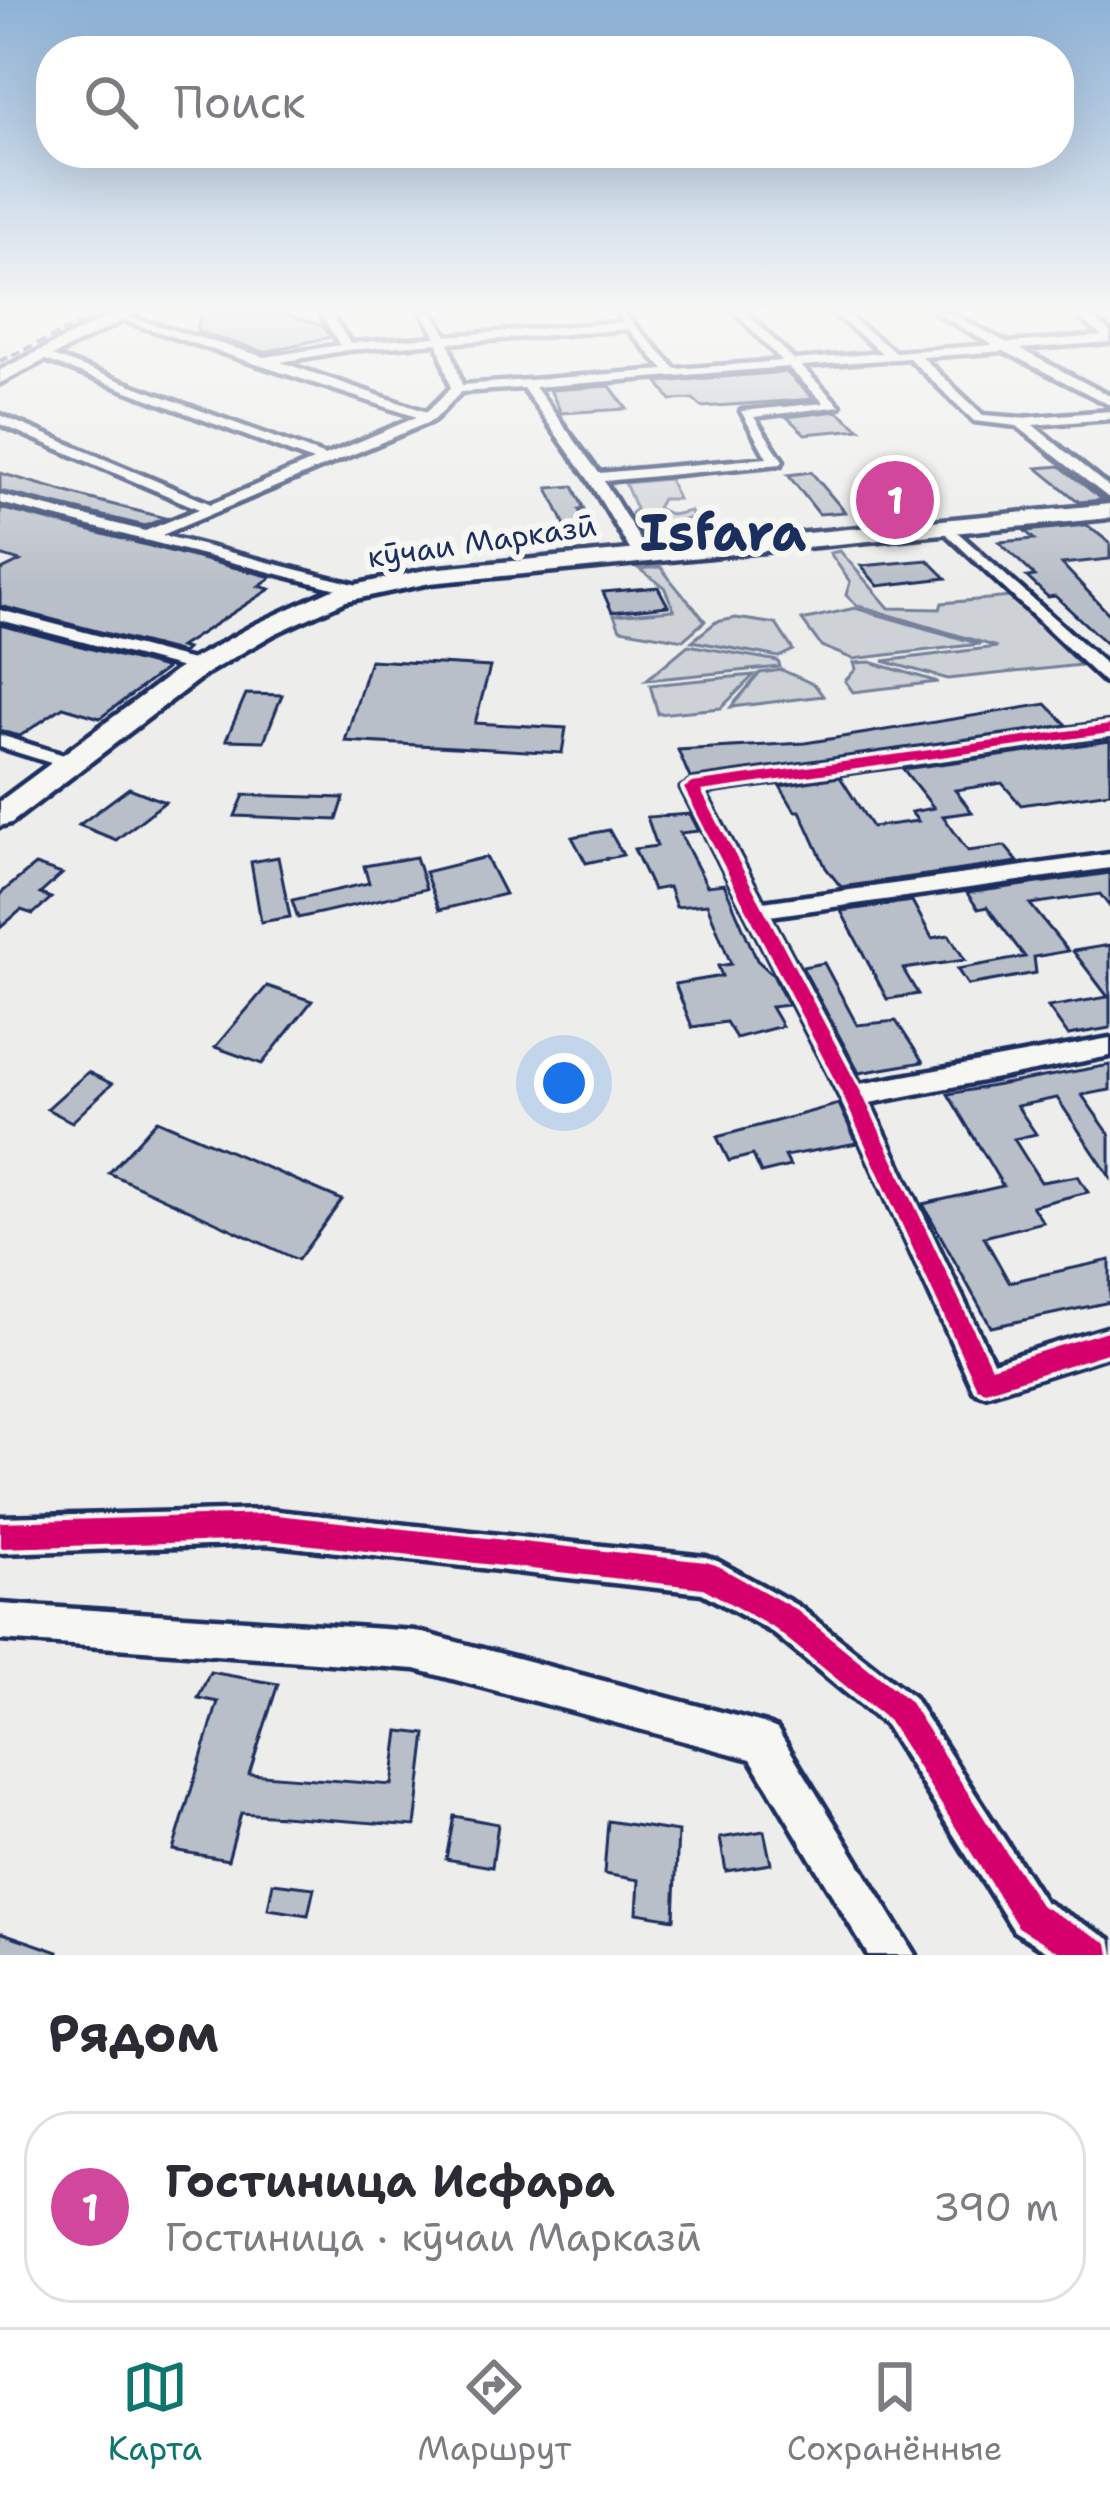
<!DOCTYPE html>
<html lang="ru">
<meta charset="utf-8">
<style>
body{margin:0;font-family:"Shantell Sans",sans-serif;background:#f2f2f3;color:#2b2b33}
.you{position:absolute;left:564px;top:1083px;width:42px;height:42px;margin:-30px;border:9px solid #fff;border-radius:50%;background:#1a73e8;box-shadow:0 0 0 18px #1a73e833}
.badge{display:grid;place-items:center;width:78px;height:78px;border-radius:50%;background:#0f766e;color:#fff;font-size:39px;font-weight:700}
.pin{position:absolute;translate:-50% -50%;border:6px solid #fff;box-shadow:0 3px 12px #0006}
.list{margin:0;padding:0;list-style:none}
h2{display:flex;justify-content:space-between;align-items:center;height:156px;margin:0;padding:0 48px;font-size:51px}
h2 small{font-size:39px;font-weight:400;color:#7c7c81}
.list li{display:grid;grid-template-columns:78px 1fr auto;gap:36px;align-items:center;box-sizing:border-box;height:192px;margin:0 24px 24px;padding:0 24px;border:3px solid #e1e1e2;border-radius:48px}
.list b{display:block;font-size:45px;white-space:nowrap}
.list p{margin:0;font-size:39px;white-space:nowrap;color:#7c7c81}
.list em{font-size:39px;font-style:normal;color:#7c7c81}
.icon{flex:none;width:66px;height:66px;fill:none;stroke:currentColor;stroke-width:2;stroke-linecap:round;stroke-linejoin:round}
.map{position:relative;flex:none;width:1110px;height:1955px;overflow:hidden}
.search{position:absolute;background:#fff;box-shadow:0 12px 48px #0002;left:36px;right:36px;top:36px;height:132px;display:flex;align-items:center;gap:30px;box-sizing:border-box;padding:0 42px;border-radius:48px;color:#7c7c81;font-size:45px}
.sheet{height:372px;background:#fff}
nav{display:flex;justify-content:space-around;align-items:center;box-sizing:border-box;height:168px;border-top:3px solid #e1e1e2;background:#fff;font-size:33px;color:#7c7c81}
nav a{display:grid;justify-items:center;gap:6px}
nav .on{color:#0f766e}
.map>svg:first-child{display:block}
.green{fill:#ced2d7;stroke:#74809a;stroke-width:3}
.building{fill:#b9bfc8;stroke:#1b2f5e;stroke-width:3}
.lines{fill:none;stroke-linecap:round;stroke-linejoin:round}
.street-casing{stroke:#1b2f5e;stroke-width:9}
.secondary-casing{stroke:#1b2f5e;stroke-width:9}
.street{fill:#f6f6f2;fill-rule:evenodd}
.secondary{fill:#f6f6f2;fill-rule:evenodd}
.rail{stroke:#1b2f5e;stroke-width:4.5;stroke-dasharray:9 4.5;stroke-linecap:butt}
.cycleway-casing{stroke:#f6f6f2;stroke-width:8}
.cycleway{fill:#d6006c;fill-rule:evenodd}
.labels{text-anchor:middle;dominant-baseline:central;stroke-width:12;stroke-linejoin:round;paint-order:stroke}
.far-street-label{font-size:30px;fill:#1b2f5e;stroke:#f6f6f2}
.far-town-label{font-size:51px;font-weight:bold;fill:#1b2f5e;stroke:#f6f6f2}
</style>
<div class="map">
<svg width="1110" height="1955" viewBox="0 0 1110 1955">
<rect width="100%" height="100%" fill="#edeeec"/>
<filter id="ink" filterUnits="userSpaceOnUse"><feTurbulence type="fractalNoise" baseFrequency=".00833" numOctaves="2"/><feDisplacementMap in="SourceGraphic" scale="24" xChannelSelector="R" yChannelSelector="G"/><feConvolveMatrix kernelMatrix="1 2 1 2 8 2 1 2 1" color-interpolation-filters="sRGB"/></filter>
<g filter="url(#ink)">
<!-- green -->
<g class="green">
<polygon points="669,479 678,499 662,499 657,508 672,515 690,511 694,518 636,526 631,513 636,509 625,483"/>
<polygon points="840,551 889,608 940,609 942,603 1011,597 1080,665 948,679 883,661 997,647 856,605 846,595 850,582 830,553"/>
<path d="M661 567C675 588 692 604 705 621L683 640 620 629 614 615 674 610 664 587 639 569Z"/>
<polygon points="855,608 980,644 853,659 821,646 802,620"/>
<polygon points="736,618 776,624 793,650 779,657 692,641 716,622"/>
<polygon points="688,645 778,661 780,667 646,680"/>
<polygon points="870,662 938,682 853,692 845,681 856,669 854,663"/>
<polygon points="782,670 815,685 823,696 731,707 760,673"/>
<polygon points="754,675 721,708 658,714 650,685"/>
</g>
<!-- building -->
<g class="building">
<polygon points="200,313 283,313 323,326 330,337 265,352 197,332"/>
<polygon points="786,372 814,399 702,407 693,399 671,400 658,382"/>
<polygon points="610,386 627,409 561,413 550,390"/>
<polygon points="837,411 860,429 805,434 787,417"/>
<polygon points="1060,466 1103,500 1079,502 1037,468"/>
<polygon points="811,472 845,512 819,514 788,475"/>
<polygon points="0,473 91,499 165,518 145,526 0,491"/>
<polygon points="573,486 584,509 579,510 588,530 568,532 548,488"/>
<polygon points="0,508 272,577 259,586 270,589 180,647 186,649 182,653 0,606 0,571 20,561 0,555"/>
<polygon points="1087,525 1110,543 1110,559 1062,564 1110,615 1110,647 1055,596 1048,597 1027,577 1035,576 999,542 1034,539 1025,531"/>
<polygon points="928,560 946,578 878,586 861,566"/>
<polygon points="658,587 668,606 612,612 603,592"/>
<polygon points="0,625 161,667 166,669 100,718 63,707 20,736 0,731"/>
<polygon points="370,660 490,667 475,723 566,728 562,753 345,741"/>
<polygon points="246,694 282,695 264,741 226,740"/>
<polygon points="1046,704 1067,725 690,778 678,750 805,743"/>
<polygon points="1110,741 1110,792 1021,805 1002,783 955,790 972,812 943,816 968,851 1005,846 1018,862 841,887 826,868 800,811 795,811 780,786 840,777 872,827 918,821 911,812 934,808 903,769"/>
<polygon points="129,788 165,802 116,840 79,825"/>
<polygon points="244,795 344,798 337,820 235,816"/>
<polygon points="690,814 699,831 680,833 707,886 724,884 757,960 773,975 788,1005 771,1007 782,1026 736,1038 726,1022 692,1027 675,984 722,976 718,966 731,964 707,904 676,907 669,887 653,890 634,849 657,846 647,817"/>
<polygon points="609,830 623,855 586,863 572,837"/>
<polygon points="278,857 290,917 261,922 251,862"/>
<polygon points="416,857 426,889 298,918 292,900 369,883 364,866"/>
<polygon points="486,857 505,894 439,910 425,872"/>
<polygon points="35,865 62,874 40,894 51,898 33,914 21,910 0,928 0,894"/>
<polygon points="1110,873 1110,907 1100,894 1030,904 1068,951 1034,957 1036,973 968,985 957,969 1025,957 987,907 978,909 967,893"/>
<polygon points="912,901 932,938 949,935 965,960 903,969 918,994 887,999 841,911"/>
<polygon points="1110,945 1110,1028 1068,1035 1048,1007 1108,997 1073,951"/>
<polygon points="824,963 857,1025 896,1021 923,1062 859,1073 802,967"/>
<polygon points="267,986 312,1001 262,1064 215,1047"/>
<polygon points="1110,1065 1110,1090 1082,1095 1110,1135 1110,1177 1057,1098 1017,1106 1036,1134 1014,1139 1041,1182 1078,1176 1088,1192 1032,1206 1043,1222 984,1237 1009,1282 1110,1260 1110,1302 991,1327 923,1204 1003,1186 948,1094"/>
<polygon points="88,1072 112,1084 72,1122 47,1109"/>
<polygon points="839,1104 857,1143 785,1156 790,1166 761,1173 753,1155 729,1161 717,1137"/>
<polygon points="157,1120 342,1200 298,1260 109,1173"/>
<polygon points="210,1672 278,1684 249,1774 392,1785 399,1731 426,1734 415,1826 241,1813 228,1860 173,1850 218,1702 198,1698"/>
<polygon points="454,1816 498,1824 492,1867 446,1859"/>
<polygon points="608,1821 678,1832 674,1919 637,1913 639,1880 604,1874"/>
<polygon points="764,1831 771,1864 726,1871 720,1838"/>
<polygon points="273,1883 314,1888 308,1915 268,1909"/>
<polygon points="0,1932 58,1952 57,1955 0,1955"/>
</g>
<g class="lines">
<!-- street casing -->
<g class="street-casing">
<g id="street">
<path d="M320 313H330L350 343 436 337 423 313H433L447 336 623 322 618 316 623 313 676 369 782 361 736 313H747L794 360 882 353 833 313H844L895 352 993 345 936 313H949L1008 343 1102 336 1074 313H1085L1110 332V342L1020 349 1110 396V405L1004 351 922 357 983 415 1021 418 1110 411V419L1033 425 1110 488V499L1017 426 974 421 909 358 801 366 840 406 754 417 783 461 781 464 604 481 648 553 640 558 632 553 588 479 523 388 461 392 434 420 162 535 366 587 368 590 360 595 0 503V495L145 531 199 509 0 424V415L211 504 313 461 35 356 39 351 325 456 417 417 113 317 122 315 265 357 340 345ZM628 329 664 370 462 385 449 343ZM438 343 451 388 427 412 281 362 347 350ZM788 367 824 403 741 411 767 458 599 473 535 387Z"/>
<polygon points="946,522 1110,668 1110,683 1104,682 941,529 939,526"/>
<polygon points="0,610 204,663 207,667 198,672 0,620"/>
<polygon points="1110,723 1110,735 704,792 763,902 1110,854 1110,868 770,916 860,1084 1110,1038 1110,1056 870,1103 993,1362 1110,1327 1110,1355 985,1395 974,1391 840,1096 682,788 692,782"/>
<polygon points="0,735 77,759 80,763 70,769 0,747"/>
<polygon points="267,1510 706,1557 719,1562 798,1606 913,1697 1044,1901 1110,1939 1110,1955 1054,1955 1014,1931 885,1725 772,1632 702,1593 267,1544 0,1553 0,1517"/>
<polygon points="0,1604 415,1631 763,1723 777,1729 915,1955 868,1955 751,1759 415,1669 0,1640"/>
</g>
</g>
<!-- secondary casing -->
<g class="secondary-casing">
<g id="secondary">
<polygon points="116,313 137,313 0,383 0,370"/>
<polygon points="1110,504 1110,518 430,583 346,601 274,634 207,673 11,823 0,826 0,801 189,661 256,624 330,590 430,569"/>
</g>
</g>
<!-- street -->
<use href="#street" class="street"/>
<!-- secondary -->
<use href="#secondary" class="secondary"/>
<!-- rail -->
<polyline class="rail" points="0,361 104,313"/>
<!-- cycleway casing -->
<g class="cycleway-casing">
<g id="cycleway">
<polygon points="1110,725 1110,733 701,791 863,1096 991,1367 1110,1330 1110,1352 985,1391 977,1388 843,1096 684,788 692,783"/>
<polygon points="267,1514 706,1562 716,1565 795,1609 909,1701 1040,1905 1108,1943 1110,1955 1065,1955 1018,1927 889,1721 775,1629 703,1588 267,1540 0,1548 0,1522"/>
</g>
</g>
<!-- cycleway -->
<use href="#cycleway" class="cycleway"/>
</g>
</g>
<!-- sky -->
<linearGradient id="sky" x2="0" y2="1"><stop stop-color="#8db1d6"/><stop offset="0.53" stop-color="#f7f7f6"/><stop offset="1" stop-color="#f7f7f6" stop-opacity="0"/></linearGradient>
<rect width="1110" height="586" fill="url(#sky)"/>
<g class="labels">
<!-- far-street labels -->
<g class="far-street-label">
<text transform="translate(482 541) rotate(-8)">кӯчаи Марказӣ</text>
</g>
<!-- far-town labels -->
<g class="far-town-label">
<text x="723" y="532">Isfara</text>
</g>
</g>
</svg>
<div class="you"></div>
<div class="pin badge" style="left:895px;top:500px;background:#d1479c">1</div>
<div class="search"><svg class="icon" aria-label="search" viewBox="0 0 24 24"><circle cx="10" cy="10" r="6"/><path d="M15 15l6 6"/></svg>Поиск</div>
</div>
<section class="sheet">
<h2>Рядом<small></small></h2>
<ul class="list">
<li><span class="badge" style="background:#d1479c">1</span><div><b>Гостиница Исфара</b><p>Гостиница · кӯчаи Марказӣ</p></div><em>390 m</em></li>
</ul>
</section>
<nav>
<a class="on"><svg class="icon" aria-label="map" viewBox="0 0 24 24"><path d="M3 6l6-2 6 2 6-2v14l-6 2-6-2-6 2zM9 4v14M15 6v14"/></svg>Карта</a>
<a><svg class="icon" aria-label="directions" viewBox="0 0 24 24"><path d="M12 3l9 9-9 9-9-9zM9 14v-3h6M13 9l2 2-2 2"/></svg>Маршрут</a>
<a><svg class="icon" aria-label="saved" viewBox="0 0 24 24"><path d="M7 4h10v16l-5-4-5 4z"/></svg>Сохранённые</a>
</nav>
